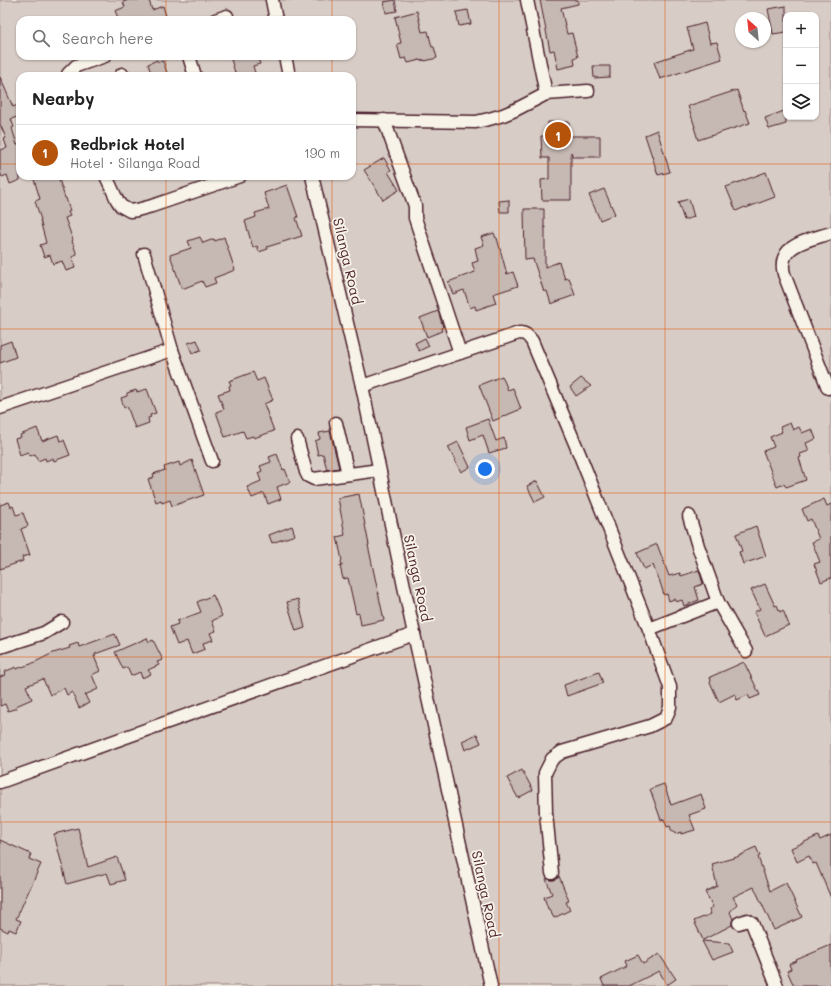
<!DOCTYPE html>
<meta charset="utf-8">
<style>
body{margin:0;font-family:Mali,sans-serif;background:#f2f2f2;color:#222}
.controls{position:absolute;right:12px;top:12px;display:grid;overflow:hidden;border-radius:8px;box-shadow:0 1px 3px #0004}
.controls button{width:36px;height:36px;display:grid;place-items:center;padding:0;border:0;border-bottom:1px solid #e0e0e0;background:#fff;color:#222;font:20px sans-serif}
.compass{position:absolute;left:735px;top:12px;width:36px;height:36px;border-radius:50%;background:#fff;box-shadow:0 1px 3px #0004;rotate:333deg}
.you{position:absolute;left:485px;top:469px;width:14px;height:14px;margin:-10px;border:3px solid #fff;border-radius:50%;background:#1a73e8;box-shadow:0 0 0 6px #1a73e833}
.badge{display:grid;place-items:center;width:26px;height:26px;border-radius:50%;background:#b45309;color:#fff;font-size:13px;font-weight:700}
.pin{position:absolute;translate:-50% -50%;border:2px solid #fff;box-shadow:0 1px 4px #0006}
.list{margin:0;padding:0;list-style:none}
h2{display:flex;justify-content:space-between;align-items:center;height:52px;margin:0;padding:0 16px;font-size:17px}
h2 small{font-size:13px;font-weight:400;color:#767676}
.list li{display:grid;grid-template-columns:26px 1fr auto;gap:12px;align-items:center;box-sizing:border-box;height:56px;padding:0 16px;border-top:1px solid #e0e0e0}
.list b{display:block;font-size:15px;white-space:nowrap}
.list p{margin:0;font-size:13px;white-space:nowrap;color:#767676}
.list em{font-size:13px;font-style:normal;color:#767676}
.icon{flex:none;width:22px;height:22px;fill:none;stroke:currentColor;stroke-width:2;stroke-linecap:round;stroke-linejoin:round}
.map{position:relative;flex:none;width:831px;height:986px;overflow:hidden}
.search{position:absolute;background:#fff;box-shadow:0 1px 3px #0004;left:16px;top:16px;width:340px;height:44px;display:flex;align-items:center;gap:10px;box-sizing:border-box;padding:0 14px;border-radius:12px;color:#767676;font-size:15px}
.panel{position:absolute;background:#fff;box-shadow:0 1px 3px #0004;left:16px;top:72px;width:340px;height:108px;border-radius:12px}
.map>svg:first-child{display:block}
.green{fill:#d8cdc6;stroke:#917678;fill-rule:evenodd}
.building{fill:#c6b8b3;stroke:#4a1f2b}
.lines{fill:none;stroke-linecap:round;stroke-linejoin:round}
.street-casing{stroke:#4a1f2b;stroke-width:15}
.street{stroke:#f7f3e8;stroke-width:12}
.grid{fill:none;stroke:#e8590c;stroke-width:1;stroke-opacity:0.55}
.labels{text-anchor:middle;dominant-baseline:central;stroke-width:3.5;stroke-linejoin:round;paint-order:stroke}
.street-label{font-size:14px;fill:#4a1f2b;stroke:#f7f3e8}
</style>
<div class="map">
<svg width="831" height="986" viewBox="0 0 831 986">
<rect width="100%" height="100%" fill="#f0ebe0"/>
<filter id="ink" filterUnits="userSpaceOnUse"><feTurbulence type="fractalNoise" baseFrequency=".025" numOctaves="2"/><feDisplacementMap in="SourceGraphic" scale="8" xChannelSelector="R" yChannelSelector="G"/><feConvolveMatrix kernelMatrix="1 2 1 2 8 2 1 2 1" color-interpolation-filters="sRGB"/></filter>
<g filter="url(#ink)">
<!-- green -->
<path class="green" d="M0 0H831V986H0ZM786 15H816V117H786ZM741 18H765V42H741ZM20 20H352V56H20ZM20 76H352V176H20Z"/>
<!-- building -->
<g class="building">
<polygon points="129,0 149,0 152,10 163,6 166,16 155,20 119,20 115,11 125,7 123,2"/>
<polygon points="395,0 397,11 386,13 384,2"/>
<polygon points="540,0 578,0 578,4 561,8 567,34 572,33 578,57 574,58 575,65 558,69 554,50 550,51"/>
<polygon points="786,6 786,32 773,34 768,9"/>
<polygon points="468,10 471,24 459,26 456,12"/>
<polygon points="417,11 422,32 428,31 432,47 434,47 437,58 425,61 425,60 420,61 420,60 408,63 406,58 401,59 397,44 401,43 395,17"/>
<polygon points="705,23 710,43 717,42 722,59 660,79 654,62 693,49 687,28"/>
<polygon points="230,56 257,56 260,64 253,66 256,76 236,76"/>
<polygon points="157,60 158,62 163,61 168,76 152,76 148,64"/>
<polygon points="593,66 610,66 610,77 594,78"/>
<polygon points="0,77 13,107 20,104 20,116 11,119 14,127 12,128 17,145 20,144 20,180 10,184 7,175 2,177 0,172 0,150 7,148 4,139 6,138 0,124"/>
<polygon points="737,90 744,111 745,110 750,123 698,140 694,127 695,127 688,106"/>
<polygon points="784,111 786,118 786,124 769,129 765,118"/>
<polygon points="548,122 569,122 569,136 600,136 600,157 573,157 571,152 571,200 542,200 541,180 549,179 549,158 542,158 541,136 548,136"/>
<polygon points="657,130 670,172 658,175 645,135"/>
<polygon points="384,158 391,170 388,172 399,190 383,200 364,170"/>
<polygon points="766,172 775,197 746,208 745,207 736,211 726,187"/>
<polygon points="33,176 58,176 65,198 66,198 70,211 68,212 70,216 65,218 73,240 72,241 77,255 72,257 75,268 66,271 62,261 53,264 50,255 44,257 40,245 46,243 40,220 41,220 35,201 40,199"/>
<polygon points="287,185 298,217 296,218 302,236 267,247 268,249 259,252 257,246 253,248 245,221 256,217 255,213 269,209 264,193"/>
<polygon points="604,189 615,214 600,220 589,195"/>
<polygon points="689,199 694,217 684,220 678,202"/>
<polygon points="509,200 509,212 500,212 499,201"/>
<polygon points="524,209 544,209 544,227 545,227 545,267 559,262 565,279 569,278 575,295 551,304 547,291 544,292 533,259 525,260"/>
<polygon points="494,233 496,238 497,238 507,274 513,272 518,286 493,294 496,303 476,310 475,306 470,308 464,290 453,294 448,282 475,272 472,263 478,261 475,248 484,245 481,237"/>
<polygon points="200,237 203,243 214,239 215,241 224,237 235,270 214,278 216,283 205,287 202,281 182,289 170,255 191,248 188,241"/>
<polygon points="438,311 443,327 441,328 442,331 427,337 420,318"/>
<polygon points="425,338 429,346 419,351 415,343"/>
<polygon points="197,340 201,350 192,353 188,343"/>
<polygon points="11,341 16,357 0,363 0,345"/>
<polygon points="253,372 257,381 264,378 273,400 264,404 274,431 254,438 253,436 246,438 243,431 225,437 216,412 224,409 218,394 230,390 229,386 231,385 229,381"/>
<polygon points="502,376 508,390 513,388 521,409 493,421 479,385"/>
<polygon points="581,378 591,386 576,396 570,387"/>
<polygon points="147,389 156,413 150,415 151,417 148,418 149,423 135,428 127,406 124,408 121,398 127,396 127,393 136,390 137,392"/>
<polygon points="488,419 496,441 504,438 506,448 489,453 483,435 470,440 466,427"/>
<polygon points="790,423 793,430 799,427 802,433 812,429 816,439 806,443 809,451 800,454 801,457 799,458 806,480 786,487 784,484 777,487 763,451 774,447 770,437 782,432 780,427"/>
<polygon points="37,428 42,441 58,435 60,441 64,440 70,455 54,461 53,458 46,461 45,458 38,461 35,454 30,456 28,452 20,455 15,439 21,437 20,435"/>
<polygon points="330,431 339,468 327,470 323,454 318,455 315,441 320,439 319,433"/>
<polygon points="458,442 470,467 461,472 448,447"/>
<polygon points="277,454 283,470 285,469 290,482 277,487 281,499 268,504 264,493 252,498 247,487 261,481 258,473 262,471 260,466 271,462 269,457"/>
<polygon points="192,460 204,495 172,506 170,500 162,503 161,500 156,502 148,479 154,477 153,474 165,470 164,467 179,462 180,466"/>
<polygon points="537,481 545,497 535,502 527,486"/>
<polygon points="359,494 369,545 368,545 384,620 361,625 359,613 356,614 348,578 343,579 340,566 342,566 341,561 342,560 337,537 345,535 338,498"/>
<polygon points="824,499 827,506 831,504 831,578 821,582 814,564 820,562 812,542 819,539 811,519 807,521 802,509"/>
<polygon points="9,502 11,507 13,506 16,515 23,513 28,526 21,529 30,555 22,557 23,561 0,569 0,505"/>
<polygon points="292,526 295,535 272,543 269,535"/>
<polygon points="756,526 766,556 743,564 739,552 742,551 736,534"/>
<polygon points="657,544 669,576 680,573 681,576 699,570 703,584 695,587 699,600 684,606 682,600 676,602 674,599 669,601 667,594 664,595 659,579 658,579 653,565 644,569 637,553"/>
<polygon points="765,584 775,606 777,605 780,612 783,610 789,625 765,636 754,612 760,609 751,590"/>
<polygon points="213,595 222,616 212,621 216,631 210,633 213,640 203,643 205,649 192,654 187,641 177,645 170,627 178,624 177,621 201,612 197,602"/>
<polygon points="298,599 305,628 296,631 287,602"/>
<polygon points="115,634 120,645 95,654 96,656 94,656 100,671 92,675 98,689 85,695 89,703 79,708 72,692 67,695 64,688 50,695 43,679 26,686 32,699 16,706 17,708 8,711 5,704 0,706 0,677 5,675 4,672 16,667 16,669 31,664 53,653 70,648 69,646 78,643 79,647"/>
<polygon points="147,638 149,642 153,640 163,660 157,662 159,665 148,670 151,674 142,678 140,672 131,676 127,667 123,669 115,652"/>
<polygon points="744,662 760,695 750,699 748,695 737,700 735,694 719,702 710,682 711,681 710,677"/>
<polygon points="599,672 603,683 567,696 564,685"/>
<polygon points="477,734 481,743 465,750 462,741"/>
<polygon points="522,770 533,790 518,798 507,778"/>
<polygon points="664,784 671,805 701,794 706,809 689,815 695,830 681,834 681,832 675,834 674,832 672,832 670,826 667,827 664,819 661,820 650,789"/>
<polygon points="78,828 88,867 117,857 125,880 111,884 107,873 67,884 54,834"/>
<polygon points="831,835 831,898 816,863 813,864 809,856 797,862 791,848 818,836 820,840"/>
<polygon points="0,840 31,854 29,859 41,864 16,919 21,921 16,932 9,929 8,932 0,928"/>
<polygon points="756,847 760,856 758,857 770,891 786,883 802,917 774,930 754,887 733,897 737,904 730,912 733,919 732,921 732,925 703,940 694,921 711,914 709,909 713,907 705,892 717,886 712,864 737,857 747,852 747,851"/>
<polygon points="559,876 569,901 566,902 570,910 554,918 549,909 548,909 544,897 552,894 546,879 548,879 553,880 557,879"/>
<polygon points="702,941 729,943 733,952 712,960"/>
<polygon points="831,945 831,986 794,986 787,971 791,969 789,964 797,961 796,960"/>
<polygon points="659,954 676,979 667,985 659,971 629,986 604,986 601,979 627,966 625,961 638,955 643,964"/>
</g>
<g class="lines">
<!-- street casing -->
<g class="street-casing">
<g id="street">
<polyline points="272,0 276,20"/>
<polyline points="527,0 546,94"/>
<polyline points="215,20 227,16"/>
<polyline points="189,56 195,76"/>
<polyline points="285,56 289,76"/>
<polyline points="122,74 123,76"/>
<polyline points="68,76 68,74 76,66 105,56"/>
<polyline points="352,120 476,122 489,119 503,115 515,110 546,94 588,91"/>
<polyline points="384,120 415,206 415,218 460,353"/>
<polyline points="106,176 117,200 121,206 130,211 137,210 152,206 240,176"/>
<polyline points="312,176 362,386 414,634 491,986"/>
<polyline points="144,254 172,350 212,461"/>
<path d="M362 386 519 333C526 333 528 336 532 341L579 453 649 629 670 687V707L666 718 650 726 562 752 552 759 545 773 546 813 552 873"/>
<path d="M828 388 784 274C776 244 810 240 831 233"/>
<polyline points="0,408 172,350"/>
<polyline points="336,423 348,474"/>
<polyline points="297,439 306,472 308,476 314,479 379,470"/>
<polyline points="689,516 698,546 718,602 746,651"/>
<polyline points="649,629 718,602"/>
<polyline points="0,647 44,633 62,622"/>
<polyline points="0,782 414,634"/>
<polyline points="739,923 747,920 752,923 777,986"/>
</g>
</g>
<!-- street -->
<use href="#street" class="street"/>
</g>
</g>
<!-- grid -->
<path class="grid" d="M166 0V20M332 0V20M499 0V986M665 0V986M166 56V76M332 56V76M0 164H20M352 164H831M166 176V986M332 176V986M0 329H831M0 493H831M0 657H831M0 822H831"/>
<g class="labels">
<!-- street labels -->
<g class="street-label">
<text transform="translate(348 261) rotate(77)">Silanga Road</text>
<text transform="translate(418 578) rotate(78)">Silanga Road</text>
<text transform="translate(486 894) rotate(78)">Silanga Road</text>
</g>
</g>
</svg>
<div class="controls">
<button>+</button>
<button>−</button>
<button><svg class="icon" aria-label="layers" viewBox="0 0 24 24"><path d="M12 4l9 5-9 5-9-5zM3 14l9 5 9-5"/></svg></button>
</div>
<svg class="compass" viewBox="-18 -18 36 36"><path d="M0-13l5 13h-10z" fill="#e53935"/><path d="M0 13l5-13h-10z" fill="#767676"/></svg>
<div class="you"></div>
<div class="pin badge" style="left:558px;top:135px">1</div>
<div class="search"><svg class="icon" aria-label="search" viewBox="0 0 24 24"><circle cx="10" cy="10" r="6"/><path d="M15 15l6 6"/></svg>Search here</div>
<section class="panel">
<h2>Nearby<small></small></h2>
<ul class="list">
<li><span class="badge">1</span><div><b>Redbrick Hotel</b><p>Hotel · Silanga Road</p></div><em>190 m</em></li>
</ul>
</section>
</div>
